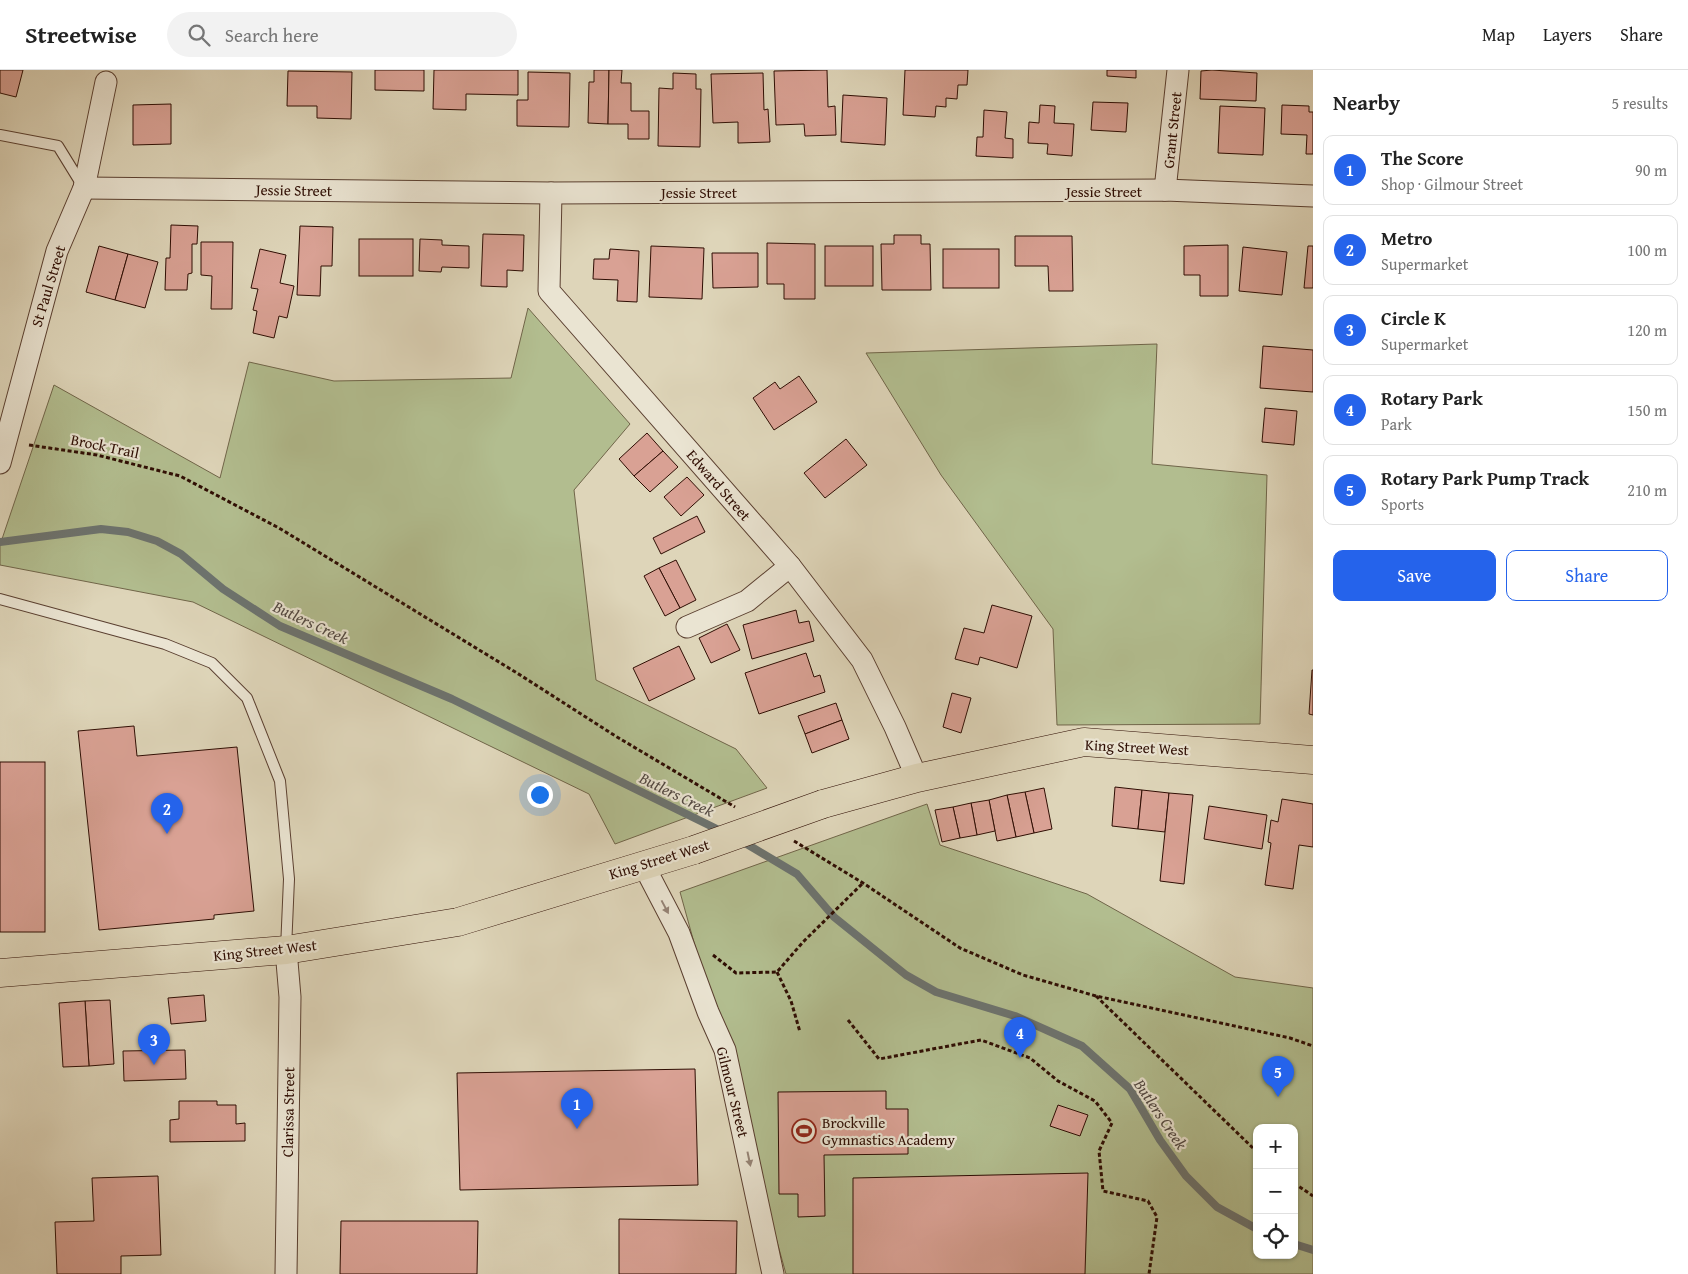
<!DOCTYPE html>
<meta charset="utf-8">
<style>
body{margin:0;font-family:"Gentium Book Plus",serif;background:#f2f2f2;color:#222}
.controls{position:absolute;right:15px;bottom:15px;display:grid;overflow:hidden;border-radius:10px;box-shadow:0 1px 4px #0004}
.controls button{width:45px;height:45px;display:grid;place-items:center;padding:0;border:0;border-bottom:1px solid #e0e0e0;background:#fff;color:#222;font:25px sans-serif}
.you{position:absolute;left:539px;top:724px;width:18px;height:18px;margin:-12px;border:4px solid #fff;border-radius:50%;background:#1a73e8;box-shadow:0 0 0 8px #1a73e833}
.badge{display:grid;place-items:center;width:32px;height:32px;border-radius:50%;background:#2563eb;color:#fff;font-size:16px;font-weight:700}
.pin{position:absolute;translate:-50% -41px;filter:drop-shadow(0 1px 2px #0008)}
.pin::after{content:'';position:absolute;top:26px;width:18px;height:15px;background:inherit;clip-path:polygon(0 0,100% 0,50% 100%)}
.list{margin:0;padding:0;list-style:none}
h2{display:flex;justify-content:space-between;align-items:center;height:65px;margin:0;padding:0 20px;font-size:21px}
h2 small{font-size:16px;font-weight:400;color:#767676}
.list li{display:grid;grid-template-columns:32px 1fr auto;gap:15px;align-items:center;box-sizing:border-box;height:70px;margin:0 10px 10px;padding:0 10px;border:1px solid #e0e0e0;border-radius:10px}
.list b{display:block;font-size:19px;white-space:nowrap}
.list p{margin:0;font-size:16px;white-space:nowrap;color:#767676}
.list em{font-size:16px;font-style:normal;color:#767676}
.actions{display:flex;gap:10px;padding:15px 20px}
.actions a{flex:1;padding:11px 0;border:1px solid #2563eb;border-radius:10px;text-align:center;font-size:18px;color:#2563eb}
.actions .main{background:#2563eb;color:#fff}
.icon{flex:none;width:28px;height:28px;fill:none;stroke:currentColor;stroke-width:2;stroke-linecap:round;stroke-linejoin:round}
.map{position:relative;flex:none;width:1313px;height:1204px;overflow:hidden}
header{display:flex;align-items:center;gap:30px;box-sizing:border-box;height:70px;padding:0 25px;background:#fff;border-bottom:1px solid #e0e0e0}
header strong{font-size:24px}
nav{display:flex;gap:28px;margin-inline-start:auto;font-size:18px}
.search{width:350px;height:45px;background:#f2f2f2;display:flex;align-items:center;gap:12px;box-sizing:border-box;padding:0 18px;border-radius:28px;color:#767676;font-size:19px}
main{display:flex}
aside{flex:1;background:#fff}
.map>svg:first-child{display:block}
.green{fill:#b2bd8f;stroke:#706549;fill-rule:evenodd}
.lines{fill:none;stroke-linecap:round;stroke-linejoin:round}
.stream{stroke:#6c736f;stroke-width:8}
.building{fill:#d9a194;stroke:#2e0d03}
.service-casing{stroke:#5a3f30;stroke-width:12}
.minor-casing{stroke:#5a3f30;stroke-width:23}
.primary-casing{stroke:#2e0d03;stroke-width:29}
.path{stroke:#2e0d03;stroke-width:3;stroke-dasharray:4 2.5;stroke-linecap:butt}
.service{stroke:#eae4d2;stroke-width:10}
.minor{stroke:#eae4d2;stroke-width:21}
.primary{stroke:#ded5b9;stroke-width:28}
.primary-bridge-casing{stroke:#2e0d03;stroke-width:29;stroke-linecap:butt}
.primary-bridge{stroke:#ded5b9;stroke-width:28}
.oneway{fill:#958375}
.labels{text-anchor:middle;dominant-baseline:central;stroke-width:4.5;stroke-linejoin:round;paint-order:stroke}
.street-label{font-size:15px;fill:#2e0d03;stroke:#eae4d2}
.poi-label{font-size:15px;fill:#2e0d03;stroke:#eae4d2;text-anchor:start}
.water-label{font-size:16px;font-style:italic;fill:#524842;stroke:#eae4d2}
</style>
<header>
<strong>Streetwise</strong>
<div class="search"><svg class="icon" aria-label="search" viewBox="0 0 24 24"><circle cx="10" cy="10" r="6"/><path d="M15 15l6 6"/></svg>Search here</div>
<nav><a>Map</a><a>Layers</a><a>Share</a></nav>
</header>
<main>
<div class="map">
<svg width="1313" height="1204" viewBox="0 0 1313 1204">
<rect width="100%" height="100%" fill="#ded5b9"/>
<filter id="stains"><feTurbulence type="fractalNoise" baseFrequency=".004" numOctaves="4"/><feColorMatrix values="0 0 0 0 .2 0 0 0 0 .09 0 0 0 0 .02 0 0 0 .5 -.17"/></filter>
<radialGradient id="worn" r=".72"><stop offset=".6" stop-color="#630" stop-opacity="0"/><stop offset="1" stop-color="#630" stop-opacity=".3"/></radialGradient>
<!-- green -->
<g class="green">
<polygon points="528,238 630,354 574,420 596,610 736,679 767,718 615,774 589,724 193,532 0,495 0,475 54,315 220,408 249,292 334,311 511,308"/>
<polygon points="1157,274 1152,394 1267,405 1260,654 1057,655 1053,559 941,405 866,283"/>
<path d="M927 734 940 775 1087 824 1235 907 1313 918V1204H786L680 822ZM1257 1058H1294V1185H1257Z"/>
</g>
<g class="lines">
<!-- stream -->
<g class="stream">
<polyline points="0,472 101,459 128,462 157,471 181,484 223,519 280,556 452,629 723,762"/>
<polyline points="740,770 797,804 834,847 906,905 936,922 1015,946 1082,976 1130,1019 1160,1070 1186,1106 1217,1137 1257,1159"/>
<polyline points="1294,1174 1313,1180"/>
</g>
</g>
<!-- building -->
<g class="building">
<polygon points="0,0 23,0 16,27 0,23"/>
<polygon points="375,0 424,0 424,21 375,20"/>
<polygon points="434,0 518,0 518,25 466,24 466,40 433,39"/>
<polygon points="594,0 609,0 608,54 588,53 589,12 594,12"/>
<polygon points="609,0 622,0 621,13 631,13 631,41 649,41 649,69 628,69 628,54 608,54"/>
<polygon points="827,0 828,37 835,36 836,65 805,66 804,54 776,55 774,1"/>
<polygon points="905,0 968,0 967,15 958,15 957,29 946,28 946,37 936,36 935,47 903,45"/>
<polygon points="1107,0 1136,0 1136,8 1107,6"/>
<polygon points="1212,0 1257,3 1256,31 1200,29 1201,1"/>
<polygon points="288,1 352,2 351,49 317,48 317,36 287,36"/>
<polygon points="528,2 570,3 569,57 517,56 517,30 528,30"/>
<polygon points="673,3 696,4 696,19 701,19 700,77 658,76 659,18 673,19"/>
<polygon points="763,3 764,40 768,39 770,72 738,73 738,52 713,53 711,4"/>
<polygon points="843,25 887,28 885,75 841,72"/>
<polygon points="1093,32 1128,33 1126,62 1091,60"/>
<polygon points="171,34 171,74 133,75 133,35"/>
<polygon points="1040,35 1055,36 1054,53 1074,54 1072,86 1047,84 1048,74 1028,73 1029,52 1039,53"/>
<polygon points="1282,35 1309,36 1309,42 1313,42 1313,84 1306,84 1307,65 1281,64"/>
<polygon points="1220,36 1265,38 1263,85 1218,83"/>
<polygon points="984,40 1007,42 1005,68 1013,69 1013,88 976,86 977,67 983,67"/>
<polygon points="171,155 198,156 197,174 192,174 192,203 188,204 187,220 165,220 166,188 170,188"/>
<polygon points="300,156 333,157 332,196 321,196 320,226 297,225"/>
<polygon points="483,164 524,165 523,201 507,200 507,217 481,216"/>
<polygon points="894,165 921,165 921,174 930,174 931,220 882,220 881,174 894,174"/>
<polygon points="1015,166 1072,166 1073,221 1049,221 1048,196 1015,196"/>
<rect x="359" y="169" width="54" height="37"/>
<polygon points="420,169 442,170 442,175 469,176 469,198 442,197 441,202 419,201"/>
<polygon points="201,172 233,172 232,239 211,239 212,206 201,205"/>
<polygon points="767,173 815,174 815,229 784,229 784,214 767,214"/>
<polygon points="1228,175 1228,226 1200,226 1200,205 1184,205 1184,176"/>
<polygon points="99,176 128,184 115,230 86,222"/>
<polygon points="651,176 704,178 702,229 649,227"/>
<rect x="825" y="176" width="48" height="40"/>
<polygon points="1308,176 1313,176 1313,218 1304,218"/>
<polygon points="1243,177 1287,182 1282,225 1239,221"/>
<polygon points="260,179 286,185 280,213 294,216 287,248 279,246 274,268 253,263 257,241 253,240 258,219 251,218"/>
<polygon points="610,179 639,181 637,232 617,231 618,210 593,209 594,189 609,189"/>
<rect x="943" y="179" width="56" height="39"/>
<polygon points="712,183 758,183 758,217 713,218"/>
<polygon points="128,184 158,192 145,238 115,230"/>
<polygon points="1263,276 1313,280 1313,322 1260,318"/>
<polygon points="799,306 817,332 774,360 753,328 775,312 780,319"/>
<polygon points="1265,338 1297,341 1294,375 1262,372"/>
<polygon points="647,363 663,381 634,406 619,389"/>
<polygon points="846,369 867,395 825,428 804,403"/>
<polygon points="663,381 678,397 650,422 634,406"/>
<polygon points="687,407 704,425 681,446 664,427"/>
<polygon points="697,446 705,462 661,484 653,468"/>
<polygon points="676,490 696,530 680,538 659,498"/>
<polygon points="659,498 680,538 665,546 644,506"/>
<polygon points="992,535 1032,546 1017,598 980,587 978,595 955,589 964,558 984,563"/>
<polygon points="796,540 799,553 809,551 814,571 752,589 743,555"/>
<polygon points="727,554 740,580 711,593 699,568"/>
<polygon points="679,576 695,609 649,631 633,598"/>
<polygon points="806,583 814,607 820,605 825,622 759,644 745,603"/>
<polygon points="1312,600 1313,600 1313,645 1309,644"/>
<polygon points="952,623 971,628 961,663 943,657"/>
<polygon points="836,633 842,650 805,664 798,646"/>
<polygon points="842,650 849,669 812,683 805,664"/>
<polygon points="134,656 137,686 237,677 254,841 214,845 214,849 99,860 78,661"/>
<rect x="0" y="692" width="45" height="170"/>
<polygon points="1115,717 1142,720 1138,759 1112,756"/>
<polygon points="1044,718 1052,759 1034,763 1025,722"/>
<polygon points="1142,720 1169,723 1165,762 1138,759"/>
<polygon points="1025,722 1034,763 1016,767 1007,725"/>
<polygon points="1169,723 1193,725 1184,814 1160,811"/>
<polygon points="1007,725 1016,767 997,771 989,730"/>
<polygon points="1282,729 1313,734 1313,777 1299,775 1293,819 1265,815 1271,773 1268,772 1271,750 1278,752"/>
<polygon points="989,730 995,761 977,765 971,733"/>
<polygon points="971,733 977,765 960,768 953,737"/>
<polygon points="1209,736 1267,745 1262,779 1204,769"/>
<polygon points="953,737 960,768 942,772 935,740"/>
<polygon points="204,925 206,951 171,954 168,928"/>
<polygon points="110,930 114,994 89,996 85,931"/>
<polygon points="85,931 89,996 63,997 59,933"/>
<polygon points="185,980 186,1009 124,1011 123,981"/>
<polygon points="695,999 698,1115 460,1120 457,1003"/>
<polygon points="886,1021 886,1039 908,1039 908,1084 824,1085 825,1146 798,1147 798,1124 779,1124 778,1022"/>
<polygon points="179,1031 217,1031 217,1035 236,1035 236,1054 245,1053 245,1071 170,1072 170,1050 179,1049"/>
<polygon points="1058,1035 1088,1045 1080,1066 1050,1056"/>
<polygon points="1088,1103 1085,1204 853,1204 853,1108"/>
<polygon points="158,1106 161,1185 121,1186 121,1204 57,1204 55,1152 94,1151 92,1108"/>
<polygon points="619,1149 737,1151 736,1204 619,1204"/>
<polygon points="341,1151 478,1151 477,1204 340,1204"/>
</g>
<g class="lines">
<!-- service casing -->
<g class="service-casing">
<g id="service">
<polyline points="0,65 58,76 82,115"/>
<polyline points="0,529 165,574 212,593 247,628 280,711 289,809 286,879"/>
</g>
</g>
<!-- minor casing -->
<g class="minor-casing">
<g id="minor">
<polyline points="84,118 551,123 1165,120 1313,126"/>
<polyline points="1165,120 1178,0"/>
<polyline points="551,123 549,221 790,496 862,590 895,657 917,708"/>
<polyline points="0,393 57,181 84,118 106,12"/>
<polyline points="687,557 747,531 790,496"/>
<polyline points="643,794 679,863 708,942 725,980 773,1204"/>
<polyline points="286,880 290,927 286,1204"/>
</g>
</g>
<!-- primary casing -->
<g class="primary-casing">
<g id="primary">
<polyline points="823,734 917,708 1084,672 1313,690"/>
<polyline points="0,903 286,880 458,852 694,780"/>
</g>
</g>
<!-- path -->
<g class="path">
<polyline points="29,375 97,385 180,406 279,458 517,603 617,667 735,737"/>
<polyline points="794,771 863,813 960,878 1023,905 1096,926 1290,968 1313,976"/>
<polyline points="713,885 736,903 777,902 803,872 863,813"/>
<polyline points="777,902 791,931 800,962"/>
<polyline points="1096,926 1257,1082"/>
<polyline points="848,950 879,989 981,970 1030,988 1058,1011 1095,1031 1112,1053 1099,1081 1103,1121 1148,1131 1157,1147 1149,1204"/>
<polyline points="1294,1113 1313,1126"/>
</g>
<!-- service -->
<use href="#service" class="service"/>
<!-- minor -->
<use href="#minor" class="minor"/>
<!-- primary -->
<use href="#primary" class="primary"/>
<!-- primary-bridge casing -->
<g class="primary-bridge-casing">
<polyline id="primary-bridge" points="694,780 823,734"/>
</g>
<!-- primary-bridge -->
<use href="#primary-bridge" class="primary-bridge"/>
</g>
<!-- one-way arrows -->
<defs><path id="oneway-solid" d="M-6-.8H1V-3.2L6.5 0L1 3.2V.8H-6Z" transform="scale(1.25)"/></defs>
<g class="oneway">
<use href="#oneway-solid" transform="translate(665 837) rotate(62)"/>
<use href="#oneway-solid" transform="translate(749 1089) rotate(78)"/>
</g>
<!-- icons -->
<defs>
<g id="stadium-ring" transform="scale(1.25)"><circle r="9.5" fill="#eae4d2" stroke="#8f2418" stroke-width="1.5"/><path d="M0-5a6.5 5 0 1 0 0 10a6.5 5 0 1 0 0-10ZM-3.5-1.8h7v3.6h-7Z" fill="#8f2418"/></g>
</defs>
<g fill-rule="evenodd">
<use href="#stadium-ring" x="804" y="1061"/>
</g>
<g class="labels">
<!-- street labels -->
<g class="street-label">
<text transform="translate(1172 60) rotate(-84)">Grant Street</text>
<text transform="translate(294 120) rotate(1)">Jessie Street</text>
<text x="1104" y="121">Jessie Street</text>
<text x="699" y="122">Jessie Street</text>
<text transform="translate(48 216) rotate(-73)">St Paul Street</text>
<text transform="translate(105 376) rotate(12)">Brock Trail</text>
<text transform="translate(719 415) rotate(49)">Edward Street</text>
<text transform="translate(1137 677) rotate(3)">King Street West</text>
<text transform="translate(659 789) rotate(-17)">King Street West</text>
<text transform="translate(265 880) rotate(-6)">King Street West</text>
<text transform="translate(733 1022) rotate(76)">Gilmour Street</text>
<text transform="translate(288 1042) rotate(-89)">Clarissa Street</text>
</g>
<!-- poi labels -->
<g class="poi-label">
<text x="822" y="1052">Brockville<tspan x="822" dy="17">Gymnastics Academy</tspan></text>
</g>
<!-- water labels -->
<g class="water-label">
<text transform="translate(311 552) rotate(25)">Butlers Creek</text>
<text transform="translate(677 724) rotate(26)">Butlers Creek</text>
<text transform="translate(1161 1044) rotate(56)">Butlers Creek</text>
</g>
</g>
<rect width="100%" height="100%" filter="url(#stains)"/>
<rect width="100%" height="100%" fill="url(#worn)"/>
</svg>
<div class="controls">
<button>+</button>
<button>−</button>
<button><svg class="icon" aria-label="locate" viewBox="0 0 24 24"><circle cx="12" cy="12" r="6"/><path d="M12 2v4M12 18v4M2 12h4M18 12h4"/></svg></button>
</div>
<div class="you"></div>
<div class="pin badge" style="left:577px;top:1059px">1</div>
<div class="pin badge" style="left:167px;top:764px">2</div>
<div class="pin badge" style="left:154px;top:995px">3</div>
<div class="pin badge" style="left:1020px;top:988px">4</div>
<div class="pin badge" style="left:1278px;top:1027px">5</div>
</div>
<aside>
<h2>Nearby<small>5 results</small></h2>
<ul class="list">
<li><span class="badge">1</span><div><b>The Score</b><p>Shop · Gilmour Street</p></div><em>90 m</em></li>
<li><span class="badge">2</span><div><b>Metro</b><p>Supermarket</p></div><em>100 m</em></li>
<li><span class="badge">3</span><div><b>Circle K</b><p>Supermarket</p></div><em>120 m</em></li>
<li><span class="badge">4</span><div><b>Rotary Park</b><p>Park</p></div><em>150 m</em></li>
<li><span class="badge">5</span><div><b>Rotary Park Pump Track</b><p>Sports</p></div><em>210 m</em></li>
</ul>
<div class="actions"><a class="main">Save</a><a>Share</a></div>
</aside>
</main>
